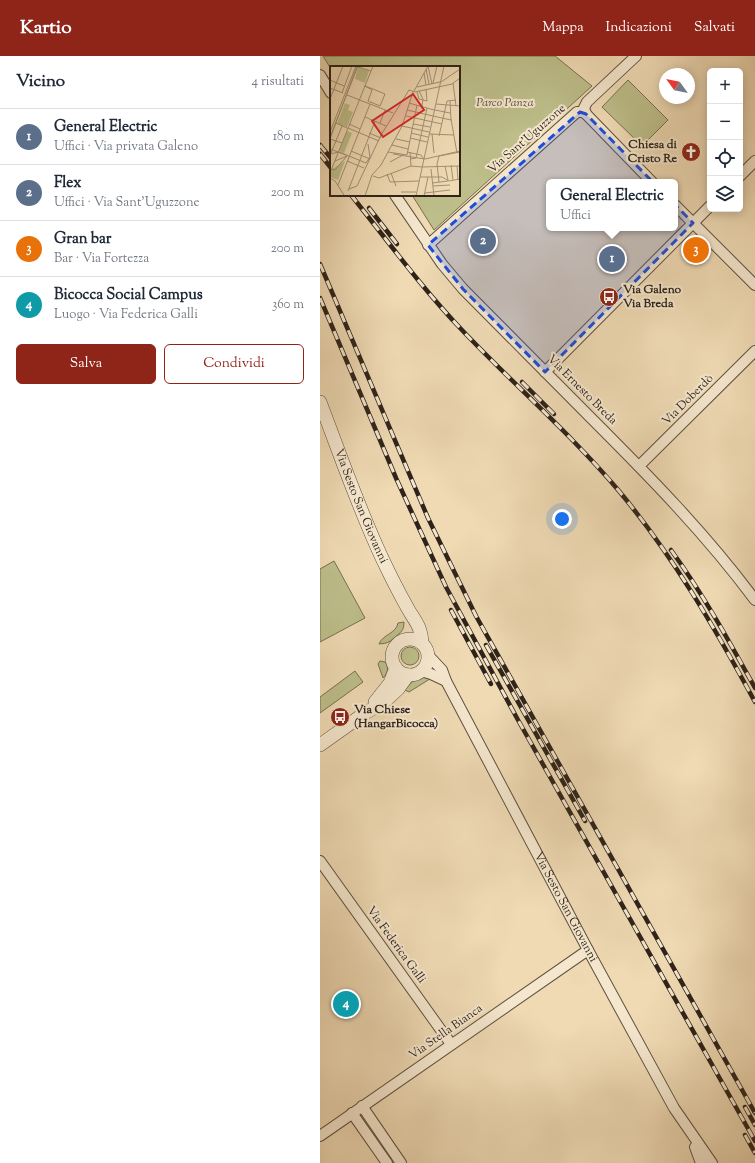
<!DOCTYPE html>
<html lang="it">
<meta charset="utf-8">
<style>
body{margin:0;font-family:"Sorts Mill Goudy",serif;background:#f2f2f3;color:#1f2937}
.controls{position:absolute;right:12px;top:12px;display:grid;overflow:hidden;border-radius:6px;box-shadow:0 2px 10px #0003}
.controls button{width:36px;height:36px;display:grid;place-items:center;padding:0;border:0;border-bottom:1px solid #e0e1e3;background:#fff;color:#1f2937;font:20px sans-serif}
.compass{position:absolute;left:339px;top:12px;width:36px;height:36px;border-radius:50%;background:#fff;box-shadow:0 2px 10px #0003;rotate:303deg}
.you{position:absolute;left:242px;top:463px;width:14px;height:14px;margin:-10px;border:3px solid #fff;border-radius:50%;background:#1a73e8;box-shadow:0 0 0 6px #1a73e833}
.badge{display:grid;place-items:center;width:26px;height:26px;border-radius:50%;background:#8f2418;color:#fff;font-size:13px;font-weight:700}
.pin{position:absolute;translate:-50% -50%;border:2px solid #fff;box-shadow:0 1px 4px #0006}
.popup{position:absolute;left:226px;top:123px;width:132px;height:52px;box-sizing:border-box;display:grid;place-content:center;border-radius:6px;background:#fff;filter:drop-shadow(0 1px 3px #0005);font-size:13px;white-space:nowrap;color:#747a83}
.popup b{font-size:15px;color:#1f2937}
.popup::after{content:'';position:absolute;left:50%;top:100%;margin-left:-8px;border:8px solid transparent;border-top-color:#fff}
.list{margin:0;padding:0;list-style:none}
h2{display:flex;justify-content:space-between;align-items:center;height:52px;margin:0;padding:0 16px;font-size:17px}
h2 small{font-size:13px;font-weight:400;color:#747a83}
.list li{display:grid;grid-template-columns:26px 1fr auto;gap:12px;align-items:center;box-sizing:border-box;height:56px;padding:0 16px;border-top:1px solid #e0e1e3}
.list b{display:block;font-size:15px;white-space:nowrap}
.list p{margin:0;font-size:13px;white-space:nowrap;color:#747a83}
.list em{font-size:13px;font-style:normal;color:#747a83}
.actions{display:flex;gap:8px;padding:12px 16px}
.actions a{flex:1;padding:9px 0;border:1px solid #8f2418;border-radius:6px;text-align:center;font-size:14px;color:#8f2418}
.actions .main{background:#8f2418;color:#fff}
.icon{flex:none;width:22px;height:22px;fill:none;stroke:currentColor;stroke-width:2;stroke-linecap:round;stroke-linejoin:round}
.map{position:relative;flex:none;width:435px;height:1107px;overflow:hidden}
header{display:flex;align-items:center;gap:24px;box-sizing:border-box;height:56px;padding:0 20px;background:#8f2418;color:#fff}
header strong{font-size:19px}
nav{display:flex;gap:22px;margin-inline-start:auto;font-size:14px}
main{display:flex}
aside{flex:1;background:#fff}
.map>svg:first-child{display:block}
.green{fill:#bdbe8a;stroke:#767052}
.lines{fill:none;stroke-linecap:round;stroke-linejoin:round}
.minor-casing{stroke:#5e5140;stroke-width:12}
.tertiary-casing{stroke:#5e5140;stroke-width:14}
.minor{stroke:#f5e7ce;stroke-width:10}
.tertiary{stroke:#f5e7ce;stroke-width:13}
.rail-casing{stroke:#2e231a;stroke-width:4.5}
.rail{stroke:#f5e7ce;stroke-width:3;stroke-dasharray:9;stroke-linecap:butt}
.marked{fill:#1d4ed8;fill-opacity:0.2;stroke:#1d4ed8;stroke-width:3;stroke-dasharray:8 5;stroke-linejoin:round}
.labels{text-anchor:middle;dominant-baseline:central;stroke-width:4;stroke-linejoin:round;paint-order:stroke}
.park-label{font-size:12px;font-style:italic;fill:#524a36;stroke:#f5e7ce}
.street-label{font-size:12px;fill:#2e231a;stroke:#f5e7ce}
.poi-label{font-size:12px;font-weight:bold;fill:#2e231a;stroke:#f5e7ce;text-anchor:start}
.inset-road{fill:none;stroke:#a29176;stroke-width:1}
.view{fill:#d62828;fill-opacity:0.15;stroke:#d62828;stroke-width:2}
.inset-edge{fill:none;stroke:#2e231a;stroke-width:2}
</style>
<header>
<strong>Kartio</strong>
<nav><a>Mappa</a><a>Indicazioni</a><a>Salvati</a></nav>
</header>
<main>
<aside>
<h2>Vicino<small>4 risultati</small></h2>
<ul class="list">
<li><span class="badge" style="background:#5c6f8a">1</span><div><b>General Electric</b><p>Uffici · Via privata Galeno</p></div><em>180 m</em></li>
<li><span class="badge" style="background:#5c6f8a">2</span><div><b>Flex</b><p>Uffici · Via Sant'Uguzzone</p></div><em>200 m</em></li>
<li><span class="badge" style="background:#e8710a">3</span><div><b>Gran bar</b><p>Bar · Via Fortezza</p></div><em>200 m</em></li>
<li><span class="badge" style="background:#0f9aa8">4</span><div><b>Bicocca Social Campus</b><p>Luogo · Via Federica Galli</p></div><em>360 m</em></li>
</ul>
<div class="actions"><a class="main">Salva</a><a>Condividi</a></div>
</aside>
<div class="map">
<svg width="435" height="1107" viewBox="0 0 435 1107">
<rect width="100%" height="100%" fill="#efdab4"/>
<filter id="stains"><feTurbulence type="fractalNoise" baseFrequency=".005" numOctaves="4"/><feColorMatrix values="0 0 0 0 .2 0 0 0 0 .09 0 0 0 0 .02 0 0 0 .5 -.17"/></filter>
<radialGradient id="worn" r=".72"><stop offset=".6" stop-color="#630" stop-opacity="0"/><stop offset="1" stop-color="#630" stop-opacity=".3"/></radialGradient>
<!-- green -->
<g class="green">
<polygon points="3,0 235,0 272,30 114,174 92,139 139,139 139,11 11,11 11,13"/>
<polygon points="308,24 348,64 322,90 282,51"/>
<polygon points="14,505 45,562 0,586 0,513"/>
<path d="M84 566C84 575 81 576 74 582 68 587 68 587 59 588 63 578 76 578 78 567Z"/>
<circle cx="90" cy="600" r="9"/>
<path d="M60 605 65 606C69 611 68 617 63 622L58 608Z"/>
<polygon points="35,615 43,626 0,657 0,641"/>
<path d="M105 620 113 621 89 636 85 634C91 626 96 622 105 620Z"/>
</g>
<g class="lines">
<!-- minor casing -->
<g class="minor-casing">
<g id="minor">
<polyline points="0,19 11,37"/>
<polyline points="266,58 264,52 267,46 316,0"/>
<polyline points="420,120 435,105"/>
<path d="M75 139 122 208 143 233C186 276 228 319 271 362 329 420 386 478 435 544"/>
<polyline points="355,149 435,229"/>
<polyline points="108,189 257,56 263,56 266,58 332,126"/>
<polyline points="225,316 390,150"/>
<polyline points="319,410 435,295"/>
<path id="s1" d="M108 599 122 614 126 625 268 894 354 1052 392 1107"/>
<polyline points="101,615 111,618 126,625"/>
<polyline points="0,805 131,988"/>
<polyline points="42,1050 81,1107"/>
<polyline points="32,1057 67,1107"/>
<polyline points="0,1080 268,894"/>
<polyline points="375,1091 381,1107"/>
</g>
</g>
<!-- tertiary casing -->
<g class="tertiary-casing">
<g id="tertiary">
<path id="s2" d="M0 346C20 398 38 451 62 502 70 519 78 535 87 551 95 566 101 569 102 587"/>
<circle cx="90" cy="601" r="18"/>
<polyline points="55,646 70,627 76,612"/>
<polyline points="0,689 45,657 63,647 78,633 88,619"/>
</g>
</g>
<!-- minor -->
<use href="#minor" class="minor"/>
<!-- tertiary -->
<use href="#tertiary" class="tertiary"/>
<!-- rail casing -->
<g class="rail-casing">
<g id="rail">
<polyline points="0,89 10,101"/>
<polyline points="0,98 11,112"/>
<path d="M31 139C67 184 101 231 141 273 192 327 251 378 299 435 353 500 395 572 435 646"/>
<polyline points="49,152 77,188"/>
<polyline points="0,208 108,462 156,560 435,1057"/>
<polyline points="0,242 76,422 126,531 198,664 435,1085"/>
<polyline points="202,326 234,358"/>
<path d="M351 494C383 538 409 585 435 632"/>
<polyline points="131,554 171,628"/>
<polyline points="166,589 265,765"/>
<polyline points="425,1051 435,1069"/>
<polyline points="425,1079 435,1097"/>
</g>
</g>
<!-- rail -->
<use href="#rail" class="rail"/>
</g>
<!-- marked area -->
<path class="marked" d="M260 56 266 58 373 167 225 316 143 233 108 189Z"/>
<!-- icons -->
<defs>
<g id="church-disc" transform="scale(1)"><circle r="9.5" fill="#8f2418" stroke="#f5e7ce"/><path d="M-1.2-6h2.4v3.5h3.3v2.4h-3.3V6h-2.4V-.1h-3.3v-2.4h3.3Z" fill="#fff"/></g>
<g id="bus-disc" transform="scale(1)"><circle r="9.5" fill="#8f2418" stroke="#f5e7ce"/><path d="M-5-6H5V4H4V6H2V4H-2V6H-4V4H-5ZM-3.5-4V0h7V-4ZM-3.5 1.2v1.5H-2V1.2ZM2 1.2v1.5H3.5V1.2Z" fill="#fff"/></g>
</defs>
<g fill-rule="evenodd">
<use href="#church-disc" x="371" y="96"/>
<use href="#bus-disc" x="289" y="241"/>
<use href="#bus-disc" x="20" y="661"/>
</g>
<g class="labels">
<!-- park labels -->
<g class="park-label">
<text x="185" y="47">Parco Panza</text>
</g>
<!-- street labels -->
<g class="street-label">
<text transform="translate(207 83) rotate(-41)">Via Sant'Uguzzone</text>
<text transform="translate(262 334) rotate(45)">Via Ernesto Breda</text>
<text transform="translate(368 344) rotate(-45)">Via Doberdò</text>
<text stroke="none"><textPath href="#s2" startOffset="112">Via Sesto San Giovanni</textPath></text>
<text stroke="none"><textPath href="#s1" startOffset="288">Via Sesto San Giovanni</textPath></text>
<text transform="translate(76 889) rotate(54)">Via Federica Galli</text>
<text transform="translate(126 976) rotate(-35)">Via Stella Bianca</text>
</g>
<!-- poi labels -->
<g class="poi-label">
<text x="357" y="89" text-anchor="end">Chiesa di<tspan x="357" dy="14">Cristo Re</tspan></text>
<text x="303" y="234">Via Galeno<tspan x="303" dy="14">Via Breda</tspan></text>
<text x="34" y="654">Via Chiese<tspan x="34" dy="14">(HangarBicocca)</tspan></text>
</g>
</g>
<!-- overview -->
<g transform="translate(10 10)">
<rect width="130" height="130" fill="#efdab4"/>
<path d="M28 1 39 5 35 17 25 13ZM15 37 20 39 18 44 23 46 17 61 7 58ZM17 65 22 67 14 87 9 85ZM15 95 8 114 0 111 2 103Z" fill="#bdbe8a"/>
<path class="inset-road" d="M98 0 102 18M28 1 41 5M96 3 99 18M94 7 96 19M0 14 14 20M111 16 130 3M103 17 107 0M123 17 126 40M34 20H35L43 23 55 28 50 40 38 35 42 24 35 20M87 21 110 16M0 22 13 27M79 24 85 26 122 18 130 12M84 25 98 0M89 25 93 33 92 40M87 26 89 33 97 35 96 23M12 27 22 0M17 29 63 47M0 33 13 0M120 35 121 54M79 37 104 44M106 38 130 40M77 44 103 50M105 44 120 47M76 50 112 58M103 50 121 54M35 51 56 60M121 53 127 87M6 57 17 62M50 57 55 44M19 58 30 63M83 58 100 61M72 60 99 66M18 62 49 75M0 66 26 0M39 67 51 72M81 67 98 71M100 68 124 69M102 68 104 87M109 70 117 35 126 34M0 71 28 0M80 72 97 76M0 73 12 77M0 73 27 0M66 73 80 76M62 79 78 83M0 83 16 89M21 85 40 93M58 86 77 89 87 39M77 86 91 89 94 93M80 86 81 100M1 87 12 60M0 88 9 86 36 97 40 91 38 78M63 88 95 93 130 85M109 90 107 98 109 116M109 90 130 86M80 93 86 92 97 42M17 95 34 102M60 96 73 89M121 99 123 114M115 100 118 114M127 100 128 114M92 101 129 100M2 103 5 104 17 90 5 95M101 103 104 130M0 107 43 0M61 107 66 120M57 108 60 116 89 115M43 110 49 112 81 100 92 101M90 111H112L119 115 130 113M0 112 5 115 14 129M102 117 118 115M8 119 40 38M103 120 120 119M19 123 27 120 51 69 79 24M18 125 45 55M71 126H86M95 127 120 124M35 130 42 109 51 99 72 60 83 26M86 130 114 0M94 130 98 111"/>
<path class="view" d="M83 28 94 44 53 71 42 55Z"/>
<rect width="130" height="130" class="inset-edge"/>
</g>
<rect width="100%" height="100%" filter="url(#stains)"/>
<rect width="100%" height="100%" fill="url(#worn)"/>
</svg>
<div class="controls">
<button>+</button>
<button>−</button>
<button><svg class="icon" aria-label="locate" viewBox="0 0 24 24"><circle cx="12" cy="12" r="6"/><path d="M12 2v4M12 18v4M2 12h4M18 12h4"/></svg></button>
<button><svg class="icon" aria-label="layers" viewBox="0 0 24 24"><path d="M12 4l9 5-9 5-9-5zM3 14l9 5 9-5"/></svg></button>
</div>
<svg class="compass" viewBox="-18 -18 36 36"><path d="M0-13l5 13h-10z" fill="#e53935"/><path d="M0 13l5-13h-10z" fill="#747a83"/></svg>
<div class="you"></div>
<div class="pin badge" style="left:292px;top:203px;background:#5c6f8a">1</div>
<div class="popup"><b>General Electric</b>Uffici</div>
<div class="pin badge" style="left:163px;top:185px;background:#5c6f8a">2</div>
<div class="pin badge" style="left:376px;top:194px;background:#e8710a">3</div>
<div class="pin badge" style="left:26px;top:948px;background:#0f9aa8">4</div>
</div>
</main>
